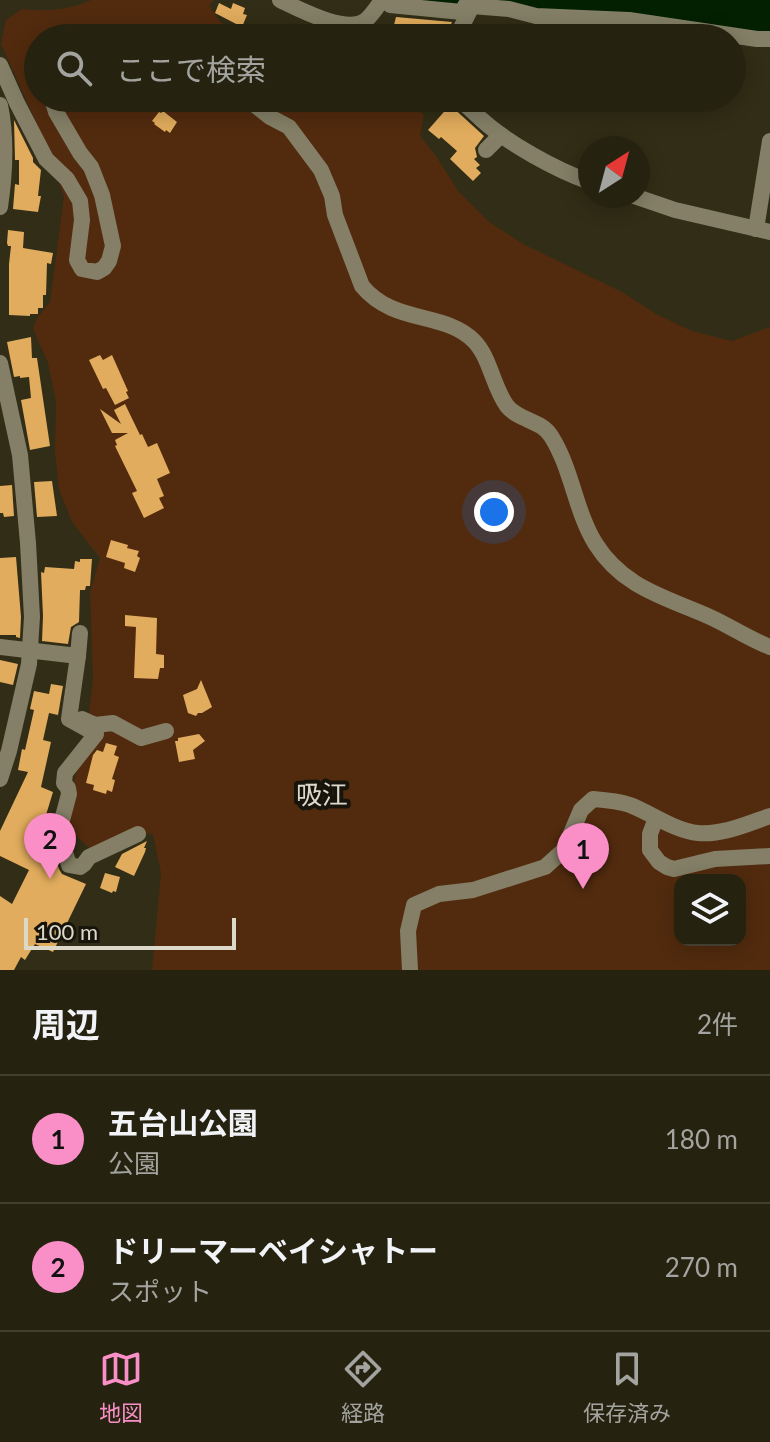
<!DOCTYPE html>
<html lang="ja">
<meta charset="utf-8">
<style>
body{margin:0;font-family:Lato,"Noto Sans JP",sans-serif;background:#312f1e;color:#f1f3f6}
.controls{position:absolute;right:24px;bottom:24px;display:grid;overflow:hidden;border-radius:16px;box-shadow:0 4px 20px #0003}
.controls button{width:72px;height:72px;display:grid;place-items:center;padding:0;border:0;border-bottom:2px solid #423f30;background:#252210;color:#f1f3f6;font:40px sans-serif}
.compass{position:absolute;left:578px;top:136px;width:72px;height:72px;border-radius:50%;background:#252210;box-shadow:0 4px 20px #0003;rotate:36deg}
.scale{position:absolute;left:24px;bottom:20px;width:212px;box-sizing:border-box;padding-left:8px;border:4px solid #dcd9cb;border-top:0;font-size:22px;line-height:28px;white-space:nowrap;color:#dcd9cb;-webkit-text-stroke:6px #17150b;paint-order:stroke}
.you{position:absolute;left:494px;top:512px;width:28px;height:28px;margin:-20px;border:6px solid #fff;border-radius:50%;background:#1a73e8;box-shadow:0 0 0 12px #1a73e833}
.badge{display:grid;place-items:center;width:52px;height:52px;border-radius:50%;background:#fa8fc7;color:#111;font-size:26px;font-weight:700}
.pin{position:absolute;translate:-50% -66px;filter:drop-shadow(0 2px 4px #0008)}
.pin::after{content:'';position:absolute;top:42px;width:28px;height:24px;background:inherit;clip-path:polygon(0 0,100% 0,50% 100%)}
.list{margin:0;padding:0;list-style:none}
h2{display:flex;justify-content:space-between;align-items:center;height:104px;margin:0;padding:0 32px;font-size:34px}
h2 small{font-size:26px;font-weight:400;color:#a3a49f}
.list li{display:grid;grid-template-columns:52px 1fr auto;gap:24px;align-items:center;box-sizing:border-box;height:128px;padding:0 32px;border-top:2px solid #423f30}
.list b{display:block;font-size:30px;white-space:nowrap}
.list p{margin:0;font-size:26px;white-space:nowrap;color:#a3a49f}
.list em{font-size:26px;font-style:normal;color:#a3a49f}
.icon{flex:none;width:44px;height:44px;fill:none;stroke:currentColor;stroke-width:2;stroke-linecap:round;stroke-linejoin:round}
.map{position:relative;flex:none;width:770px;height:970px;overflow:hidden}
.search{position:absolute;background:#252210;box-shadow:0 4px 20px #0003;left:24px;right:24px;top:24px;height:88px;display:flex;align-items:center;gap:20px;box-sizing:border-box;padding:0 28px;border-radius:44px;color:#a3a49f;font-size:30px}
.sheet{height:360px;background:#252210}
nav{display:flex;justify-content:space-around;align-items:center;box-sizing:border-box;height:112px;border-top:2px solid #423f30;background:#252210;font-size:22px;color:#a3a49f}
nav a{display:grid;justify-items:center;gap:4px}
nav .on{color:#fa8fc7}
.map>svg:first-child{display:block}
.green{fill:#522b0e;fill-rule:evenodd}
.water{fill:#032001}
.building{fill:#e1ac5d}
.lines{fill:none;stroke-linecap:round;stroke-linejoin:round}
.minor{stroke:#847f66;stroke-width:16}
.labels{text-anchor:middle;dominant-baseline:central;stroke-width:8;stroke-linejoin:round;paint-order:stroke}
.quarter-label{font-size:26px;fill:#dcd9cb;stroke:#17150b}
</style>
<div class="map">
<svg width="770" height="970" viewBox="0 0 770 970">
<rect width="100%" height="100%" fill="#312d16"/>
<!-- green -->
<path class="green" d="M91 0H214L209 5 220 22 249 38H38V98H399L409 103 424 115 420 136 436 156 459 192 489 222 523 244 622 292 656 314 692 331 732 341 770 327V970H152L161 873 153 834 128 832 92 850 68 830 63 819 81 757 88 722 93 679 90 592 100 558 72 522 59 489 55 452 56 402 48 363 33 329 37 318 50 302 64 197 48 149 1 44 6 20 22 9C45 12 70 10 91 0ZM680 880H740V940H680Z"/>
<!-- water -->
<polygon class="water" points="415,0 770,0 770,33 460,9"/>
<!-- building -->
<g class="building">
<polygon points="219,3 231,9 233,3 245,8 243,14 247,15 242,27 215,13"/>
<polygon points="396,17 452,22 445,38 385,38 388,24 394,25"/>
<polygon points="450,105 484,136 475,148 477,157 474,159 480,165 476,168 481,173 473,181 450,159 457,151 441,137 439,139 428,130"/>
<polygon points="163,111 177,122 170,133 166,130 165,132 154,124 155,123 152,121 159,112 161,113"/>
<polygon points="14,120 33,158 33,162 41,170 38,196 41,196 38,212 13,209 15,184 19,185 19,160 15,160"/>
<polygon points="8,230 24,232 23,248 53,253 51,264 47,263 46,295 43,295 43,308 38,308 38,314 30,314 30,316 9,315 9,264 11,246 8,246 7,243"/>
<polygon points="31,337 32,358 37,358 50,446 30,450 21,400 31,398 29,377 20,378 20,376 14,377 7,342"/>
<polygon points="100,355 103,360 112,355 128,391 126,392 129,398 115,405 106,388 103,389 89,360"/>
<polygon points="125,404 140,435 142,434 148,447 157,443 170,473 157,479 164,496 159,498 164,508 144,518 132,493 137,491 115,446 117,445 115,440 128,433 112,433 100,409 121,424 114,410"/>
<polygon points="52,481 57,516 37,517 34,482"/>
<polygon points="12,485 14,516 4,517 3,513 0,513 0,486"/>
<polygon points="111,540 128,545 127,548 139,551 137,556 140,558 135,572 124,568 125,563 106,557"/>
<polygon points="16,557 21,617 20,638 16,637 16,635 0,635 0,558"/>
<polygon points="80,559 92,559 90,586 86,586 85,590 80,590 79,622 71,627 68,644 42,641 43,616 41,572 44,573 45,567 74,569 75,561 80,562"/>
<polygon points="125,615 157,618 156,654 164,655 164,668 160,668 158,679 134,678 136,627 125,626"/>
<polygon points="0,660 18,664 13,685 0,682"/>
<polygon points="201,680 212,707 202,713 198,713 196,716 188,713 183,695 197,689"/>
<polygon points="51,684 63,686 58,715 49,713 43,740 51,742 41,787 53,792 46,815 50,825 53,851 59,869 62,874 86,884 53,952 35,944 25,960 21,957 14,970 0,970 0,896 12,904 29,870 0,856 0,831 28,772 18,770 22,749 25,750 34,710 30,709 34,691 49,694"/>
<polygon points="199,734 205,741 193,750 195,759 179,762 175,741 178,741 178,738"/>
<polygon points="106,743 117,746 114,755 119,757 112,779 115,780 112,792 107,790 106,794 93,790 94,785 86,783 93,755 97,750 103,752"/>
<polygon points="147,841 144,848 146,848 145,852 134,876 115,867 122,854"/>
<polygon points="105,873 120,877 116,892 113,891 112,893 100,888"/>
</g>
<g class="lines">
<!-- minor -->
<g class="minor">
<path d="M280 0C299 9 347 35 366 20 372 15 377 7 382 0"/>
<polyline points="390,5 462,12 465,6 472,6"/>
<polyline points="357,25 368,38"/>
<polyline points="86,38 94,36 115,38"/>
<polyline points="456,38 472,6 509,9 536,16 629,20 757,39 770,39"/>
<polyline points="0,65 17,103 46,159 67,179 80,201 82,220 77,260 82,269 97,272 104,268 109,261 113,246 102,195 91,167 80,153 56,112 52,98"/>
<path d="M246 98 270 117 289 127 321 170 332 196 335 215 362 286C394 325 445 311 474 341 490 357 493 387 507 406 519 421 541 420 551 436 572 469 575 510 595 543 623 588 665 597 710 617 730 626 749 639 770 647"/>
<path d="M458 98C466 105 473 112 481 119 507 143 556 170 590 182"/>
<path d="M0 105C7 139 5 173 0 207"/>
<polyline points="486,150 501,135"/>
<polyline points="634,196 675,210 770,232"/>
<polyline points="756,229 770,141"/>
<polyline points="0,363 20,455 28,543 32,617 29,664 9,751 0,779"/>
<polyline points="0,647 78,656 80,633"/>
<polyline points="78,656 69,719 96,734 65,773 64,783 68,788 69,794 61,824 64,849 69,865 80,867 84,864 89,857 138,834"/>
<polyline points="82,719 95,725 113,723 141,738 166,731"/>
<polyline points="656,818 650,834 650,850 659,862 667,867 674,869 715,859 770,856"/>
<path d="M410 970 408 931 414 905 439 894 473 890 545 867 564 850 581 810 593 799C606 800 618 801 630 805 651 813 675 831 698 833 723 835 747 824 770 816"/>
</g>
</g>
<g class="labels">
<!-- quarter labels -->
<g class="quarter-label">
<text x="322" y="794">吸江</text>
</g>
</g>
</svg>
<div class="controls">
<button><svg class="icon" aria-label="layers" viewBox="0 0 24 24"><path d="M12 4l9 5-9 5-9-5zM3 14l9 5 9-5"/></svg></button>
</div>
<svg class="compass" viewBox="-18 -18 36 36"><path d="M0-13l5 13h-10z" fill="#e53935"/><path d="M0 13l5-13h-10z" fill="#a3a49f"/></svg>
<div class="scale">100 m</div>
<div class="you"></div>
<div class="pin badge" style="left:583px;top:889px">1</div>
<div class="pin badge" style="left:50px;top:879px">2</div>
<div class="search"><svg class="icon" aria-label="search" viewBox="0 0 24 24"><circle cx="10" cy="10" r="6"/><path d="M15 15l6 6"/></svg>ここで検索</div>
</div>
<section class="sheet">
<h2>周辺<small>2件</small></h2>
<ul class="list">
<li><span class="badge">1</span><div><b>五台山公園</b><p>公園</p></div><em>180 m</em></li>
<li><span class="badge">2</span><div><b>ドリーマーベイシャトー</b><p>スポット</p></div><em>270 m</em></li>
</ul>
</section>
<nav>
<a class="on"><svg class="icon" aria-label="map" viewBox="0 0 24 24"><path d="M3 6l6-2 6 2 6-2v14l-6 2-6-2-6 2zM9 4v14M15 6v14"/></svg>地図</a>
<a><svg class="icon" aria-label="directions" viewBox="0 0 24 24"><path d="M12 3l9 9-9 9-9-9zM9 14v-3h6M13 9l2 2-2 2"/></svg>経路</a>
<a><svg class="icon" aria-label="saved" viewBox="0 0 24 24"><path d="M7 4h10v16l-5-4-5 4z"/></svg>保存済み</a>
</nav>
